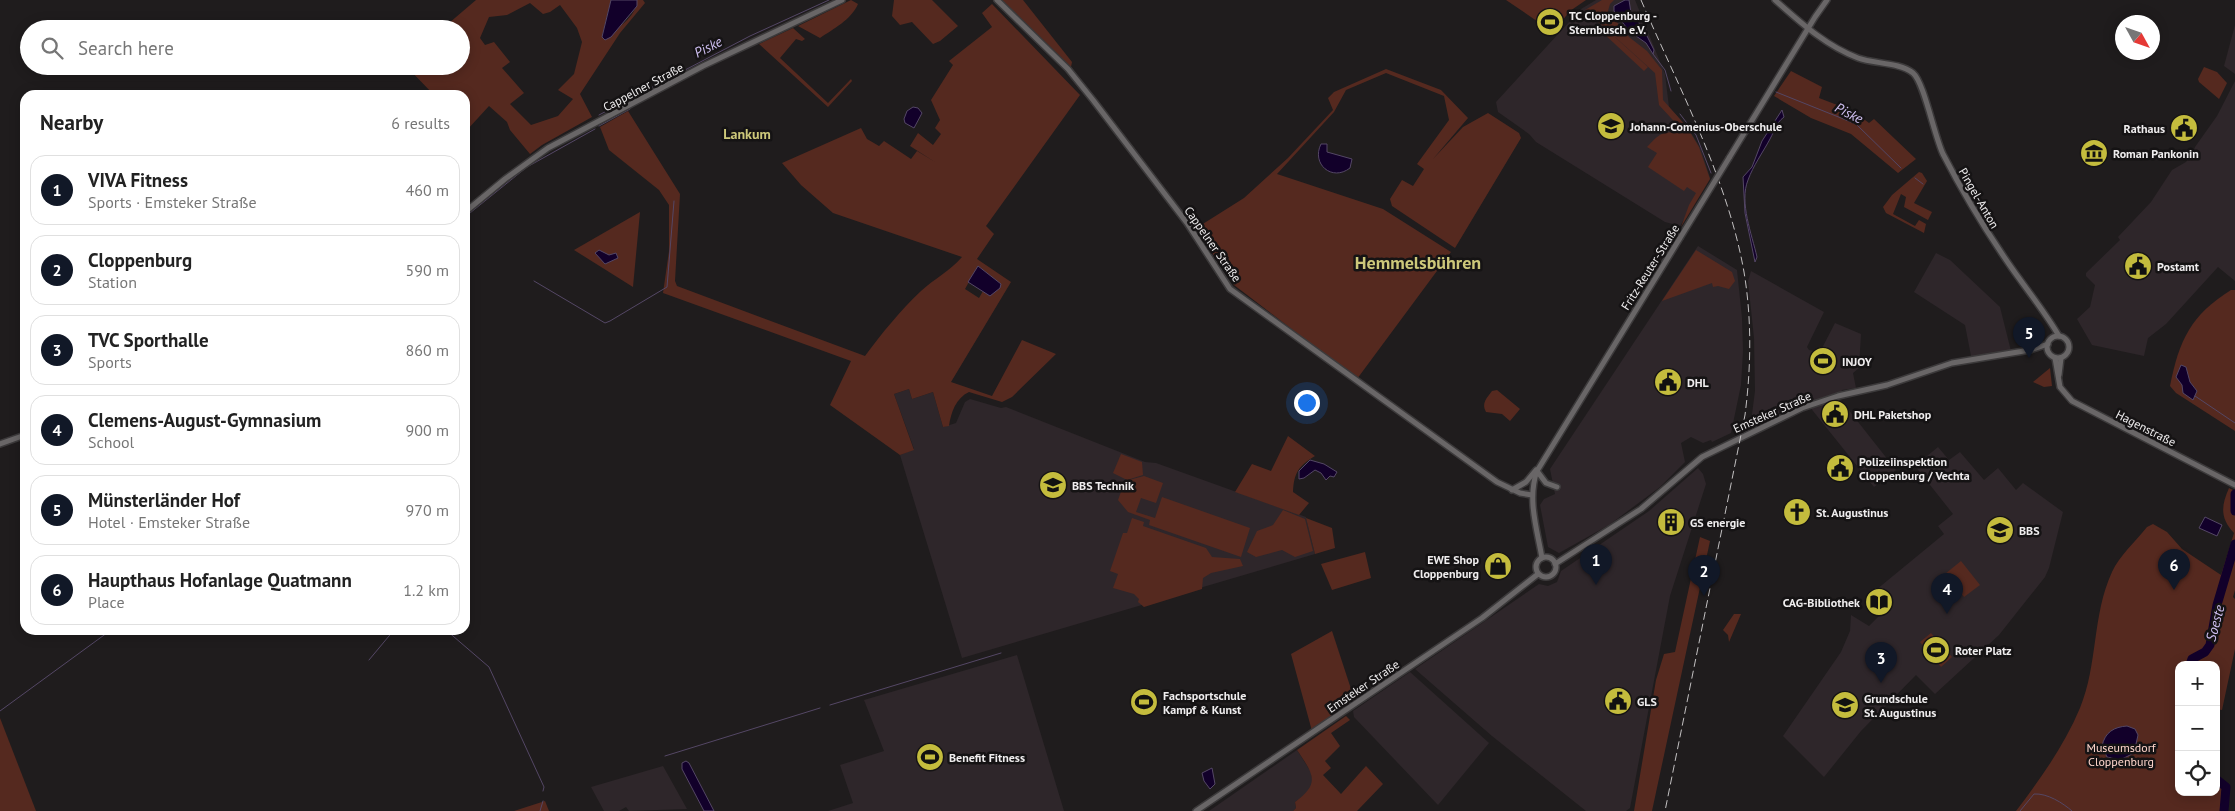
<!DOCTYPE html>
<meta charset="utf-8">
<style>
body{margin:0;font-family:"PT Sans",sans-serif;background:#f2f2f2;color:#222}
.controls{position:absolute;right:15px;bottom:15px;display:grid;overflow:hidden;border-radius:10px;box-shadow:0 2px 12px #0003}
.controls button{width:45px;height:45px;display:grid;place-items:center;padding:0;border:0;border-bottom:1px solid #e0e0e0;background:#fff;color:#222;font:25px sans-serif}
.compass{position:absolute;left:2115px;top:15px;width:45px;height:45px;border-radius:50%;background:#fff;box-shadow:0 2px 12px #0003;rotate:130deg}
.you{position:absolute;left:1306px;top:402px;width:18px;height:18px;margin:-12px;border:4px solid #fff;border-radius:50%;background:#1a73e8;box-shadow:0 0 0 8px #1a73e833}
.badge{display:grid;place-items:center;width:32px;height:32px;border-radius:50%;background:#111827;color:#fff;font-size:16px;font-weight:700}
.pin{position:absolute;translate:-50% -41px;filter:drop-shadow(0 1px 2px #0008)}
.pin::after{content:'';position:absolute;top:26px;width:18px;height:15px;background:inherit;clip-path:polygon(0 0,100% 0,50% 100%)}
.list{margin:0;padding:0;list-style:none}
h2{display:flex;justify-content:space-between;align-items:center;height:65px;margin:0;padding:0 20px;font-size:21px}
h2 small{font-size:16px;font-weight:400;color:#767676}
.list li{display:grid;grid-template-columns:32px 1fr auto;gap:15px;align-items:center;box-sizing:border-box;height:70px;margin:0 10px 10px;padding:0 10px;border:1px solid #e0e0e0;border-radius:15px}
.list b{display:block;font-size:19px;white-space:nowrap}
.list p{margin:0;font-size:16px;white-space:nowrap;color:#767676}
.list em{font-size:16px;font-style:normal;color:#767676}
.icon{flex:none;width:28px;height:28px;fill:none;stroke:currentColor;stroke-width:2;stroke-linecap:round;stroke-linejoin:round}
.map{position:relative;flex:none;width:2235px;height:811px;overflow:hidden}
.search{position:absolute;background:#fff;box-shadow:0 2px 12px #0003;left:20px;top:20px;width:450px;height:55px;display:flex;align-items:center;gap:12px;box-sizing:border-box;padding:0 18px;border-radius:28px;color:#767676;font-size:19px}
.panel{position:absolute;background:#fff;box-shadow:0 2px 12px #0003;left:20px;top:90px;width:450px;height:545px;border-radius:15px}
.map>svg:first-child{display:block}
.built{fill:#2e262a}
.green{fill:#55291f;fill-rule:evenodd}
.water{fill:#12002a;stroke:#544765}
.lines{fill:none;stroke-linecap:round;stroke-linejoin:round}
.stream{stroke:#544765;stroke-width:1}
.river{stroke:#12002a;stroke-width:9}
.tertiary-casing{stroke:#3c3a3b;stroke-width:8}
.tertiary{stroke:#696667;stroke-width:5}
.rail{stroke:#c3c1c2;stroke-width:1;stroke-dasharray:8 4;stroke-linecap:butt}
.tertiary-bridge-casing{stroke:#3c3a3b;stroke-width:8;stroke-linecap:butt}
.tertiary-bridge{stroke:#696667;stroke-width:5}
.labels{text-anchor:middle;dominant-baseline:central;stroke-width:5;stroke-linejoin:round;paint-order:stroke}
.poi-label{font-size:12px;font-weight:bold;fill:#efedee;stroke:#151314;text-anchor:start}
.street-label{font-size:12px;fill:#efedee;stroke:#151314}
.park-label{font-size:12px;fill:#ffd6cc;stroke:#151314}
.water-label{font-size:14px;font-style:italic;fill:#d0c0f2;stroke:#151314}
.neighbourhood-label{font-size:14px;font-weight:bold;fill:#cdc87a;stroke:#151314}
.district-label{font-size:18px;font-weight:bold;fill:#cdc87a;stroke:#151314}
</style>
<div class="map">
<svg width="2235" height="811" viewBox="0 0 2235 811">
<rect width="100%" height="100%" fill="#1f1c1d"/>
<!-- built -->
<g class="built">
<polygon points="1596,0 1635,0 1665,74 1669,107 1688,128 1701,149 1710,178 1680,226 1665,222 1536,142 1529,134 1498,112 1496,102 1581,9"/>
<polygon points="2235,25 2235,74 2224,66"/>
<polygon points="2235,81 2235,281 2218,267 2166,324 2148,338 2144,356 2092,345 2077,319 2090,307 2095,285 2086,276 2086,273 2120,240 2118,237 2151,202 2172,170 2186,162 2193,153 2195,147 2217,116"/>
<polygon points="1698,246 1737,270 1742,318 1743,351 1741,385 1731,433 1712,442 1711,440 1703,443 1691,437 1681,443 1685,462 1660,487 1609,525 1559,553 1548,547 1540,505 1544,499 1555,494 1550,469"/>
<polygon points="1936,253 1950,260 2000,307 2012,355 1972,361 1965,325 1914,292"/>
<polygon points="1751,271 1824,312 1807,347 1809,350 1820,352 1835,323 1861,334 1859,368 1853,373 1856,388 1842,390 1840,399 1896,470 1874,487 1805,401 1758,423 1751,422 1755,391 1754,338 1748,281"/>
<polygon points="909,389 912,399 933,392 943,427 956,423 965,402 970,399 1001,408 1006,407 1145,462 1156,463 1306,517 1315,554 962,658 900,455 914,449 894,394"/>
<polygon points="1938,447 1949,460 1960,452 1984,480 1998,468 2016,490 2023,483 2063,512 2049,568 2045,577 1999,635 1935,694 1916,675 1861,731 1824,777 1783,736 1841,652 1850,631 1851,615 1869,626 1879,616 1865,599 1944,534 1938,526 1953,514 1915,466"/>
<polygon points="1698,468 1703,474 1706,484 1670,596 1630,808 1626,811 1586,811 1492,736 1415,669 1539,584 1548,586 1557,582 1561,571 1649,511"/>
<polygon points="1017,655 1064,811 828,811 853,803 840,765 884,751 864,700"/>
<polygon points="1410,672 1489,743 1438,805 1354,717 1353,711"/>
<polygon points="1297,750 1311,772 1313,784 1309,792 1295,802 1296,808 1293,811 1209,811"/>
<polygon points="663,766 687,809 629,811 626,807 619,811 604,811 591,787"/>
</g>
<!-- green -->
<g class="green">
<path d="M476 0H611L602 36C616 32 637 16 637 0H643L645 3 620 33 580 94 592 117 542 145 530 154 510 130 507 122 489 106 467 130 465 127V95H434L406 66H461V29H442ZM530 3 543 14 550 12 560 5 577 28 582 42 574 74 558 90 573 99 558 116 531 125 510 104 524 93 502 68 510 62 494 42 485 45 480 38 489 17 507 15Z"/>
<path d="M851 0 858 4C851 20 833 29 820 38L798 26Z"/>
<polygon points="894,0 932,0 958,26 940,41 933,44 912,22 900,25 892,16"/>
<polygon points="1002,0 1023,0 1072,62 1071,67"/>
<polygon points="1506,0 1586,0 1570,11 1553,32"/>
<path d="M1602 0H1614L1610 4 1608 11 1629 37 1647 51 1662 70 1663 100 1687 127 1699 147 1710 179 1681 227 1689 205 1696 193 1687 187 1684 191 1648 167 1657 153 1647 147C1664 129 1662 134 1683 131L1659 105 1655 73 1585 10Z"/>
<path d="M992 4 1080 95 986 226 994 234 977 259 1011 282 951 382 992 396 1022 340 1056 354 1012 397 1002 402 969 392C956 398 951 412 949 426L943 427 933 392 912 399 909 389 894 394 914 450 900 455 830 405 851 361 663 293 669 251V205L659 190 609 150 600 127 628 111 680 194 675 281 677 286 865 356C882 333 900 311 921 291 934 279 950 271 962 257L833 213 801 185 782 163 861 128 867 139 879 146 884 141 911 159 917 151 935 162 910 146 918 133 933 145 941 134 935 128 940 120 931 100 953 65 949 61 992 27 982 13ZM978 266 1001 284 990 296 983 291 979 298 965 289Z"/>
<polygon points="793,28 805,39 802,41 796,39 780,58 828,103 851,79 852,81 828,107 759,44"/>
<polygon points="1605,28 1648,67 1644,71 1602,32"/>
<polygon points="2204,67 2217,72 2227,83 2219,99 2199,82 2198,79"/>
<polygon points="1386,69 1441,90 1468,118 1433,159 1463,127 1488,113 1519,133 1521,138 1455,248 1392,206 1390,199 1402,180 1413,186 1424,169 1417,164 1449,120 1444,96 1386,73 1346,90 1334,112 1277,174 1383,209 1451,252 1357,379 1234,285 1197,231 1198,227 1244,198 1288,158 1333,110 1328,98 1334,92"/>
<polygon points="1791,71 1822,87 1819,98 1853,111 1869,123 1874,119 1916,159 1898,173 1851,134 1811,118 1774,96"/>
<polygon points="1919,172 1922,173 1927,181 1914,203 1932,212 1928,220 1904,207 1906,197 1901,194 1893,214 1915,226 1919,220 1926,224 1924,233 1886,213 1883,207 1892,195"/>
<polygon points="640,212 633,287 574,250"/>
<polygon points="1696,250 1732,272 1735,281 1729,289 1718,286 1713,287 1712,283 1662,301"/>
<path d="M2231 290H2235V431L2176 393 2170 386C2179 340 2191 315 2231 290Z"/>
<polygon points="2050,368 2052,386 2044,387 2033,382"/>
<path d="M1497 390 1520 409 1510 421 1502 414 1486 412C1481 403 1487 398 1492 391Z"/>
<path d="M1288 436 1315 456C1299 466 1294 472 1293 492L1309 503 1299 515 1235 492 1252 464 1271 471Z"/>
<polygon points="1121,454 1142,462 1143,475 1127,480 1113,473"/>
<polygon points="1144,476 1163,483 1156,503 1141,498 1136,512 1155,518 1162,497 1250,528 1241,557 1149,525 1150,520 1128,512 1118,500 1125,481"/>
<path d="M2229 488 2235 491V590L2233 597 2235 599V649L2222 710 2216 709V665H2179V792H2216V784L2223 788 2222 811H2016C2041 778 2064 746 2080 708 2098 665 2092 615 2112 572 2119 556 2136 541 2147 527L2153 524 2167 532 2182 549 2221 575 2234 533C2220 518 2221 506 2229 488Z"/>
<polygon points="1283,510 1305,519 1313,551 1295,557 1282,550 1256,557 1247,552 1257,531 1273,525"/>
<polygon points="1132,518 1144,522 1143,526 1206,548 1212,557 1240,559 1243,566 1211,573 1203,578 1202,589 1144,607 1138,602 1139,599 1134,594 1113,588 1118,574 1110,571 1123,533 1127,533"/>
<polygon points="1306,518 1332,528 1335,548 1315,554"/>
<polygon points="1700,537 1710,541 1652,811 1634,811 1656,680 1664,654 1675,652"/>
<polygon points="1365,552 1371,578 1332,590 1321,564"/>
<polygon points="1961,561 1980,585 1964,597 1945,574"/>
<polygon points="1734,614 1741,614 1729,642 1728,635 1723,630"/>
<polygon points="1332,631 1354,698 1312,731 1291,654"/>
<polygon points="1931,633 1952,657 1941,667 1920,642"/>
<path d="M1346 716 1350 720 1331 733 1340 746 1325 761 1331 768 1323 775 1341 794 1366 766 1383 784 1357 811H1293L1296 808 1295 802C1321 783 1313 774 1297 750Z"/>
<polygon points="0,718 36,811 0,811"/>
<polygon points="545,801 549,811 514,811"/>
</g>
<!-- water -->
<g class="water">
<polygon points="611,0 637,0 637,6 611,37 605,40 602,37"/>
<polygon points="1625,0 1629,0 1631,13 1639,22 1640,29 1647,36 1654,50 1653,54 1646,43 1629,31 1614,11 1614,6"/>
<polygon points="913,107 918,108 922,113 914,128 905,123 904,119 907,111"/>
<path d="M1782 110 1784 117C1775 124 1775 130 1770 139 1763 152 1753 166 1748 180 1739 202 1752 235 1757 257L1755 262 1745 213 1743 177 1752 167 1762 141Z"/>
<path d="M1321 144H1327V152L1352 159 1350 168C1332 182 1311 164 1321 144Z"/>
<polygon points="599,250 609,255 616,253 618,258 605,264 595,253"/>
<polygon points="978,266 1001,284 1000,288 990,296 968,282"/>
<polygon points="2181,365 2186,367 2190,382 2197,391 2193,400 2183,393 2182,385 2176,377"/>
<polygon points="1310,460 1324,464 1337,472 1334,477 1330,476 1326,480 1321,473 1315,470 1304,478 1299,479 1299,471"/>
<polygon points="2205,517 2222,525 2217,536 2199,528"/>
<path d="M2127 726 2135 729 2138 735 2134 753 2120 760 2107 757 2102 746C2105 732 2114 727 2127 726Z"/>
<polygon points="686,761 689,763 714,811 704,811 682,769 682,763"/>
<polygon points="1212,768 1215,784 1210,789 1204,781 1202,773"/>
</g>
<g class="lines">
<!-- stream -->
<g class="stream">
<polyline points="1653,54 1665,70 1671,91"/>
<polyline points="1776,92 1856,124 1901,168"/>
<polyline points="1680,114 1696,135 1711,173"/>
<polyline points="599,115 750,36 829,0"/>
<polyline points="599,126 630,109"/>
<polyline points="1915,178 1923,184"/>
<polyline points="465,217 527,167 595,129"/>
<polyline points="534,281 605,323 610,321 667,287 674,201"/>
<polyline points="2195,396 2235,423"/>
<polyline points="446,630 489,667 544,787 543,791"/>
<polyline points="369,660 394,630"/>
<polyline points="830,705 1001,653"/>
<polyline points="0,711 111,630"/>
<polyline points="665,756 820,708"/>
<polyline points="540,811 543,801"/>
<path d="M2020 811 2034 794C2047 793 2063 803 2072 811"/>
</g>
<!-- river -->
<g class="river">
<polyline points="2235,494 2235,511"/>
<polyline points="2190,665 2192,659 2205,652 2210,645 2217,605 2235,544"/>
<polyline points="2216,779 2226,787 2224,811"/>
</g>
<!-- tertiary casing -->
<g class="tertiary-casing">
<g id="tertiary">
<polyline points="997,0 1068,69 1093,100 1187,223 1230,289 1497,482 1520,493 1532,495"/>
<path d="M1775 0C1801 23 1826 46 1858 58 1874 64 1899 62 1913 73 1924 82 1934 135 1943 154 1963 193 1986 231 2011 267 2027 290 2045 312 2059 336"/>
<polyline points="1729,158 1815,17 1827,0"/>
<polyline points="465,212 505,179 548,148 703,66 842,0"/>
<circle cx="2058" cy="347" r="11"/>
<polyline points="2055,358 2060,387 2072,401 2235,485"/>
<polyline points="2059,375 2061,358"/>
<polyline points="0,444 25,435"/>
<polyline points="1537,471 1546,483 1557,487"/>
<polyline points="1512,490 1526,482 1536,470"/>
<circle cx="1546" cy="567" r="10"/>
<path d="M1542 558C1537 529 1527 499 1537 471L1680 238"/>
<polyline points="1555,564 1641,509 1702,457 1802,408 1838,396 1887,385 1952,363 2030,350 2048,344"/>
<polyline points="1196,811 1482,618 1538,574"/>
</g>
</g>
<!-- tertiary -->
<use href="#tertiary" class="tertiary"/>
<!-- rail -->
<path class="rail" d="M1641 0C1678 86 1728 180 1744 272 1752 320 1751 368 1745 415L1665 811"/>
<!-- tertiary-bridge casing -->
<g class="tertiary-bridge-casing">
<polyline id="tertiary-bridge" points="1680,238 1729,158"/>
</g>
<!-- tertiary-bridge -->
<use href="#tertiary-bridge" class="tertiary-bridge"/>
</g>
<!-- icons -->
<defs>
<g id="stadium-disc" transform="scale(1.4375)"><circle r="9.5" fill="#c4bc3d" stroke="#151314"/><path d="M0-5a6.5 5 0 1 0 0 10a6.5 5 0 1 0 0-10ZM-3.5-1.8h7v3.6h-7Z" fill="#111"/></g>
<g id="school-disc" transform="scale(1.4375)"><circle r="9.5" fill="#c4bc3d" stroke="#151314"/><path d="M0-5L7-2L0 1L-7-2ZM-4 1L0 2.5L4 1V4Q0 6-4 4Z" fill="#111"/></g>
<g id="civic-disc" transform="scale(1.4375)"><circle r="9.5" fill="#c4bc3d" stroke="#151314"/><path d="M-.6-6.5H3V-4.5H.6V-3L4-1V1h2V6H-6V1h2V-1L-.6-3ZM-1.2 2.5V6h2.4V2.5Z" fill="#111"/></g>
<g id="museum-disc" transform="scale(1.4375)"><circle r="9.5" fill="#c4bc3d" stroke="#151314"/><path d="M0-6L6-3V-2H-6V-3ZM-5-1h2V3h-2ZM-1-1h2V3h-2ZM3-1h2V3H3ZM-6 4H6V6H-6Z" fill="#111"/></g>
<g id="church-disc" transform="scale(1.4375)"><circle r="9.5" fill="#c4bc3d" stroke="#151314"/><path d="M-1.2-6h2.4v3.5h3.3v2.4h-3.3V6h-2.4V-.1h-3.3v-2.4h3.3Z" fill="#111"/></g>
<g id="building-disc" transform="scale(1.4375)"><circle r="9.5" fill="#c4bc3d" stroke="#151314"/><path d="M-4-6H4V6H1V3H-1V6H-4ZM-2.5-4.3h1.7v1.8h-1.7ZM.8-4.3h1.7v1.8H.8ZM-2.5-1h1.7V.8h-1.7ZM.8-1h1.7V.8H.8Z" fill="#111"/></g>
<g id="shop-disc" transform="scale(1.4375)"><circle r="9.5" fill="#c4bc3d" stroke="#151314"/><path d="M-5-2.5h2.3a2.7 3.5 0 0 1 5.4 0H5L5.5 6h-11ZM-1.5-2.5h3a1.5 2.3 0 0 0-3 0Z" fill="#111"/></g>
<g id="library-disc" transform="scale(1.4375)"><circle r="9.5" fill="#c4bc3d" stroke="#151314"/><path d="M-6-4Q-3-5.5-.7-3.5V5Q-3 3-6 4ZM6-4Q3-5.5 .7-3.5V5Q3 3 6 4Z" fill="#111"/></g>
</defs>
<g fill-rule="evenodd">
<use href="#stadium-disc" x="1550" y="22"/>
<use href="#school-disc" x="1611" y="126"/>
<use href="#civic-disc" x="2184" y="128"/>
<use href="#museum-disc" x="2094" y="153"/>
<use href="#civic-disc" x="2138" y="266"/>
<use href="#stadium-disc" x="1823" y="361"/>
<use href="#civic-disc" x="1668" y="382"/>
<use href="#civic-disc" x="1835" y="414"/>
<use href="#civic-disc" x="1840" y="468"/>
<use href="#school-disc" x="1053" y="485"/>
<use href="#church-disc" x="1797" y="512"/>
<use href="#building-disc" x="1671" y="522"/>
<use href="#school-disc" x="2000" y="530"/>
<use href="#shop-disc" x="1498" y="566"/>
<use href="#library-disc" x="1879" y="602"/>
<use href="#stadium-disc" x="1936" y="650"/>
<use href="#civic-disc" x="1618" y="701"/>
<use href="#stadium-disc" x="1144" y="702"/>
<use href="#school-disc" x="1845" y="705"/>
<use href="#stadium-disc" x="930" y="757"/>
</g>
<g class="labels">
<!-- poi labels -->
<g class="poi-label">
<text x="1569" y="15">TC Cloppenburg -<tspan x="1569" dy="14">Sternbusch e.V.</tspan></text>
<text x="1630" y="126">Johann-Comenius-Oberschule</text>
<text x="2165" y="128" text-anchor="end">Rathaus</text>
<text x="2113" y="153">Roman Pankonin</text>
<text x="2157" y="266">Postamt</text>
<text x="1842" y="361">INJOY</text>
<text x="1687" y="382">DHL</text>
<text x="1854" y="414">DHL Paketshop</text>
<text x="1859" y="461">Polizeiinspektion<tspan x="1859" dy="14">Cloppenburg / Vechta</tspan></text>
<text x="1072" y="485">BBS Technik</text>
<text x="1816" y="512">St. Augustinus</text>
<text x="1690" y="522">GS energie</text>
<text x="2019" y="530">BBS</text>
<text x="1479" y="559" text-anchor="end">EWE Shop<tspan x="1479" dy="14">Cloppenburg</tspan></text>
<text x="1860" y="602" text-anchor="end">CAG-Bibliothek</text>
<text x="1955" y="650">Roter Platz</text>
<text x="1163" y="695">Fachsportschule<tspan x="1163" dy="14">Kampf &amp; Kunst</tspan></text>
<text x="1864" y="698">Grundschule<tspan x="1864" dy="14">St. Augustinus</tspan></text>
<text x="1637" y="701">GLS</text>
<text x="949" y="757">Benefit Fitness</text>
</g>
<!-- street labels -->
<g class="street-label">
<text transform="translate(643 87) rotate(-28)">Cappelner Straße</text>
<text transform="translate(1979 198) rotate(60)">Pingel-Anton</text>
<text transform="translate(1213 244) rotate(55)">Cappelner Straße</text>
<text transform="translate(1650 267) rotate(-58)">Fritz-Reuter-Straße</text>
<text transform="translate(1772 412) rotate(-24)">Emsteker Straße</text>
<text transform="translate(2146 428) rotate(27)">Hagenstraße</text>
<text transform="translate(1363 686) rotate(-34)">Emsteker Straße</text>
</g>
<!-- park labels -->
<g class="park-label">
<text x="2121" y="747">Museumsdorf<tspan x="2121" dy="14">Cloppenburg</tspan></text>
</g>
<!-- water labels -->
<g class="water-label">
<text transform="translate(708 47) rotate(-27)">Piske</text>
<text transform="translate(1849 113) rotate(27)">Piske</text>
<text transform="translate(2215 623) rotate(-75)">Soeste</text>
</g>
<!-- neighbourhood labels -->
<g class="neighbourhood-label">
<text x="747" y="134">Lankum</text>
</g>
<!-- district labels -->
<g class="district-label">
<text x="1418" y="262">Hemmelsbühren</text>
</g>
</g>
</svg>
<div class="controls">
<button>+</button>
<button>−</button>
<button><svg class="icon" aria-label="locate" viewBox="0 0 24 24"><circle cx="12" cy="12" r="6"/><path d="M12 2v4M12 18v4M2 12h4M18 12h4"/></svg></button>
</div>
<svg class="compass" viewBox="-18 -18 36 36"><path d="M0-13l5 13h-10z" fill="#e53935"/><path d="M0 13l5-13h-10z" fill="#767676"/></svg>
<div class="you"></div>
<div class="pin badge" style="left:1596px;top:585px">1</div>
<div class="pin badge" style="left:1704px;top:596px">2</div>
<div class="pin badge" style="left:1881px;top:683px">3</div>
<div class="pin badge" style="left:1947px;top:614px">4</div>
<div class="pin badge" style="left:2029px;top:358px">5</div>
<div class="pin badge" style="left:2174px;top:590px">6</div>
<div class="search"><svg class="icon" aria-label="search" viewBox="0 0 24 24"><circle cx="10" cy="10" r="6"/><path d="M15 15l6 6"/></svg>Search here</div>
<section class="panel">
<h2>Nearby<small>6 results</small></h2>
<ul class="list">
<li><span class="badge">1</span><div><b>VIVA Fitness</b><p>Sports · Emsteker Straße</p></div><em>460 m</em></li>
<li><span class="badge">2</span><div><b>Cloppenburg</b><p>Station</p></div><em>590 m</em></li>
<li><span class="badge">3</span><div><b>TVC Sporthalle</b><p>Sports</p></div><em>860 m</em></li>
<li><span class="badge">4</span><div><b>Clemens-August-Gymnasium</b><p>School</p></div><em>900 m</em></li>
<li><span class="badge">5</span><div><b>Münsterländer Hof</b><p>Hotel · Emsteker Straße</p></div><em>970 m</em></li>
<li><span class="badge">6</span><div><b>Haupthaus Hofanlage Quatmann</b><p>Place</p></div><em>1.2 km</em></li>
</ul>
</section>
</div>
